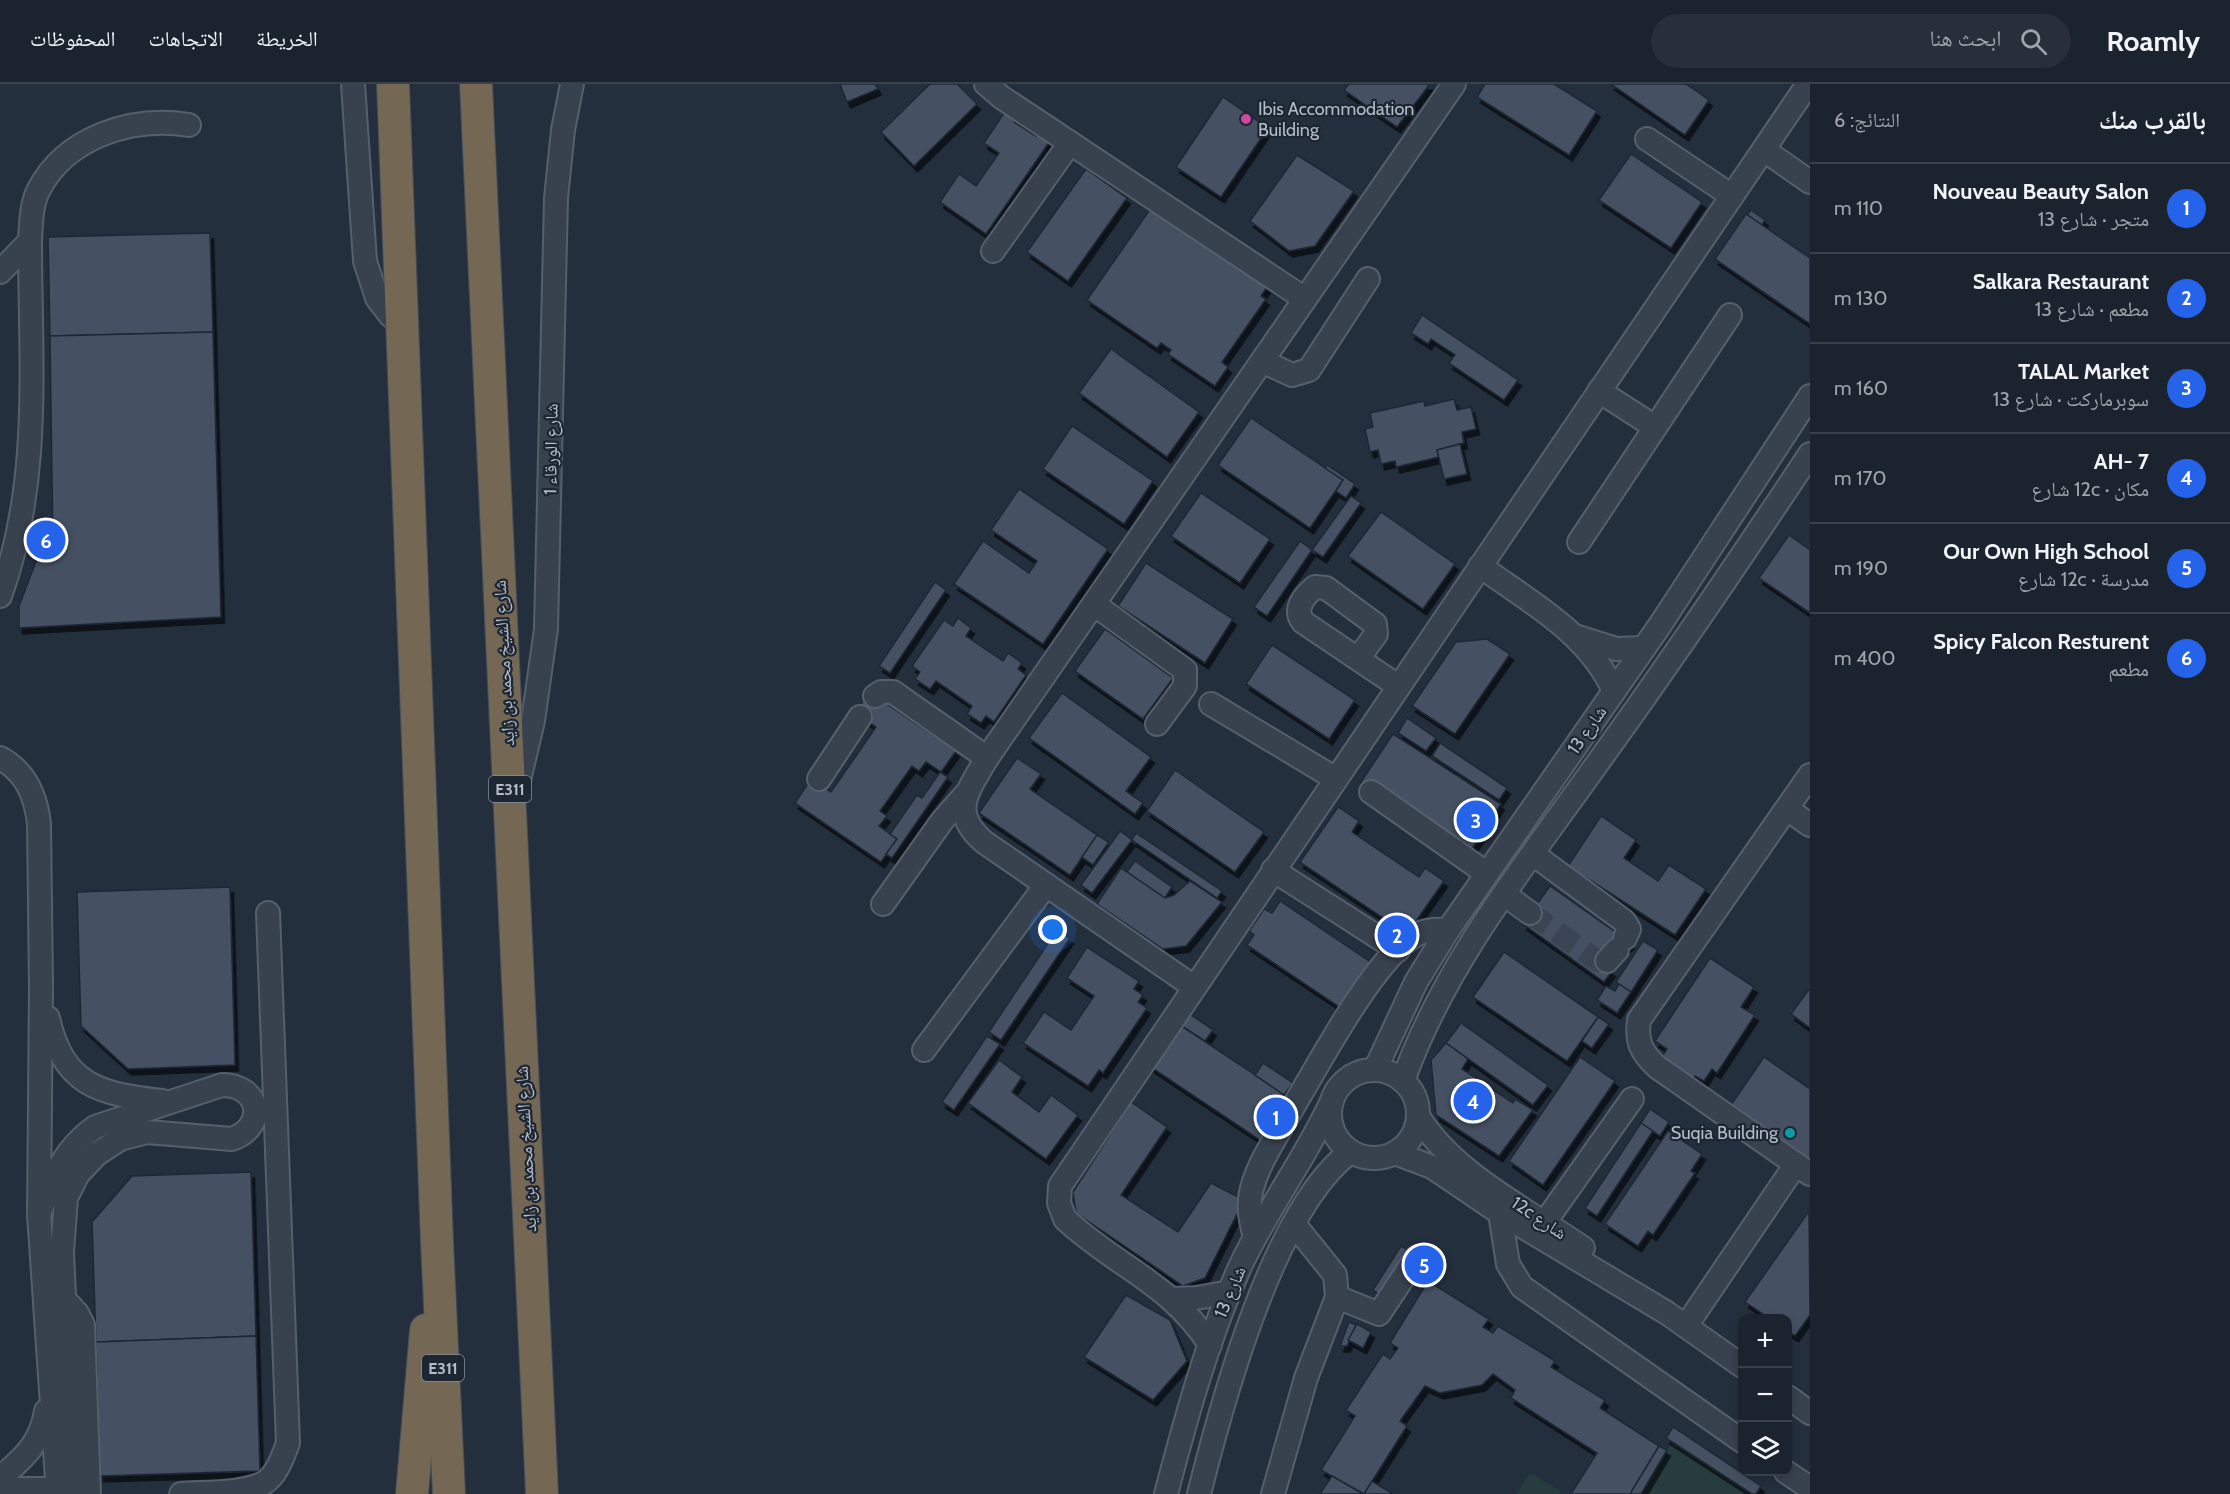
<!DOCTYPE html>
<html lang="ar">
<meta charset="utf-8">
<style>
body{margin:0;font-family:Cabin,"Noto Naskh Arabic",sans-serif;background:#282f3a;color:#f1f3f6;direction:rtl}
.controls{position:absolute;right:18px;bottom:18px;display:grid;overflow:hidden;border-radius:12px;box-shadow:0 3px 9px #0003}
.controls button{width:54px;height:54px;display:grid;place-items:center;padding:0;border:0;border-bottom:2px solid #39404a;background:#1b232e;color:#f1f3f6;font:30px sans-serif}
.you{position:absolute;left:1053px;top:846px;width:21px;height:21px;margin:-15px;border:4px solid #fff;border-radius:50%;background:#1a73e8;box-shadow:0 0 0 9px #1a73e833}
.badge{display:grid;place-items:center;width:39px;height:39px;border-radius:50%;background:#2563eb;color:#fff;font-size:20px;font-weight:700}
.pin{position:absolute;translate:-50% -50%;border:3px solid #fff;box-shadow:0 2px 6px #0006}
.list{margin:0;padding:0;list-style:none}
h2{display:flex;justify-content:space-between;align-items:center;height:78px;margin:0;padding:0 24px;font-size:26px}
h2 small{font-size:20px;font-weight:400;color:#a0a4aa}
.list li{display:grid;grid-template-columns:39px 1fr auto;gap:18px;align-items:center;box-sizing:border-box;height:90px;padding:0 24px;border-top:2px solid #39404a}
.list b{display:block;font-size:22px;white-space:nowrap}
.list p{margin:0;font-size:20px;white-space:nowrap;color:#a0a4aa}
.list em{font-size:20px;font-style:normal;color:#a0a4aa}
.icon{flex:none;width:33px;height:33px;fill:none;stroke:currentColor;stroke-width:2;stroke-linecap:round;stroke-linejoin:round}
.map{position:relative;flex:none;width:1810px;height:1410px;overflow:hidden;direction:ltr}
header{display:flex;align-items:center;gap:36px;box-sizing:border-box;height:84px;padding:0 30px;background:#1b232e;border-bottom:2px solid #39404a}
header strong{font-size:28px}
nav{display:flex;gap:33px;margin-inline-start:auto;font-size:21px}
.search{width:420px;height:54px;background:#282f3a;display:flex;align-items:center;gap:15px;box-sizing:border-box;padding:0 21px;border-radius:33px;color:#a0a4aa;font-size:22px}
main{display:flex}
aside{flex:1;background:#1b232e}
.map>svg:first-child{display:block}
.green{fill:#263c3f}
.building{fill:#455162;stroke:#1f2835;stroke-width:1.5;filter:url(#shadow)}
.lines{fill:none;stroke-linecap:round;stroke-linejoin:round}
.minor-tunnel{stroke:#3a4453;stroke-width:22;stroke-dasharray:22 11;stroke-linecap:butt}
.minor-casing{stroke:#565f6c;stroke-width:26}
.highway-casing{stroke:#434c59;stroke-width:34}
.minor{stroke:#38414e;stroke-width:22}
.highway{stroke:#746855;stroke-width:32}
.hotel-dot{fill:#d1479c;stroke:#1d2633;stroke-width:2}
.culture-dot{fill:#0f9aa8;stroke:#1d2633;stroke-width:2}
.labels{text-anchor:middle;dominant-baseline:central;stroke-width:4.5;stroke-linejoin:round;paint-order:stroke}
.shield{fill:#1d2633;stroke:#878f9c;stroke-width:1.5}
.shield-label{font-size:16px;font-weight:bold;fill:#b4bcc9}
.poi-label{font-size:18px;fill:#b4bcc9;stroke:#1d2633;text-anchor:start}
.street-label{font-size:18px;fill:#b4bcc9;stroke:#1d2633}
</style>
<header>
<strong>Roamly</strong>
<div class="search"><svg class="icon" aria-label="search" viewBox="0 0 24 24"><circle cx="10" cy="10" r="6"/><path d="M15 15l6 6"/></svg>ابحث هنا</div>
<nav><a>الخريطة</a><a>الاتجاهات</a><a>المحفوظات</a></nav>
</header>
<main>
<aside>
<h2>بالقرب منك<small>النتائج: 6</small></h2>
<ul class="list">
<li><span class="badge">1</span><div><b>Nouveau Beauty Salon</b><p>متجر · شارع 13</p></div><em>110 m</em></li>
<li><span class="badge">2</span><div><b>Salkara Restaurant</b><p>مطعم · شارع 13</p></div><em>130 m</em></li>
<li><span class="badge">3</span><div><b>TALAL Market</b><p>سوبرماركت · شارع 13</p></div><em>160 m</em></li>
<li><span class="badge">4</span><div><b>AH- 7</b><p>مكان · 12c شارع</p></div><em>170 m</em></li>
<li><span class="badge">5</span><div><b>Our Own High School</b><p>مدرسة · 12c شارع</p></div><em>190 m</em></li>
<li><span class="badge">6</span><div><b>Spicy Falcon Resturent</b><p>مطعم</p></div><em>400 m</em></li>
</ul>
</aside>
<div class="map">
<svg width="1810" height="1410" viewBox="0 0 1810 1410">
<defs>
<filter id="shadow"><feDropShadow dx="3.5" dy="6" stdDeviation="0" flood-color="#0009"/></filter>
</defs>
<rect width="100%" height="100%" fill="#242f3e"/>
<!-- green -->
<g class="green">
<polygon points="1672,1358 1752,1410 1641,1410"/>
<polygon points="1530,1389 1561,1407 1559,1410 1516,1410"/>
</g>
<!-- building -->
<g class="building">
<polygon points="840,0 875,0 878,5 847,18"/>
<polygon points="930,0 957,0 977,20 914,82 881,48"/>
<polygon points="1349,0 1430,0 1397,43 1344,6"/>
<polygon points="1485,0 1554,0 1597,27 1569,71 1477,13"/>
<polygon points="1611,0 1686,0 1709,16 1685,51"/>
<polygon points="1223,13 1268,44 1221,113 1176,83"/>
<polygon points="1006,26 1017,34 1014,38 1036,52 1039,49 1050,57 986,150 940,118 959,90 976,102 999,69 984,59"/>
<polygon points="1631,70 1702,118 1671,164 1599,116"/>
<polygon points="1297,71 1354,107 1315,162 1289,167 1250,137"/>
<polygon points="1086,85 1127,114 1068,197 1027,168"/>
<polygon points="1151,124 1267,203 1261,212 1266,215 1222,278 1228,283 1215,302 1168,270 1171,266 1161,259 1157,264 1087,216"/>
<polygon points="1751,126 1765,136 1762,141 1747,131"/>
<polygon points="1746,130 1810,174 1810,240 1715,175"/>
<polygon points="210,149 213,248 50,252 48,153"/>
<polygon points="1422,231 1518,296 1504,316 1449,279 1455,271 1431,255 1428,260 1411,249"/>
<polygon points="213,248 221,533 19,544 19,522 40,467 53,465 50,252"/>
<polygon points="1111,265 1199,328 1167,373 1079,309"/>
<polygon points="1454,315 1457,326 1471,323 1476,345 1462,348 1464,359 1437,366 1439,373 1396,383 1395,377 1381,380 1378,366 1370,368 1365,345 1373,343 1370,329 1424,317 1425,322"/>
<polygon points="1251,334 1343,396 1310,444 1218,381"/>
<polygon points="1072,342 1153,397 1124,440 1043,385"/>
<polygon points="1460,360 1467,390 1444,395 1437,366"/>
<polygon points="1327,381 1355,400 1346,414 1336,407 1343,396 1325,384"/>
<polygon points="1019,405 1108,465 1043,560 954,500 983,457 1029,489 1037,477 991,446"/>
<polygon points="1201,409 1270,455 1240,499 1171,452"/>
<polygon points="1351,412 1361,419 1323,473 1312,466"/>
<polygon points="1381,428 1455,480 1423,525 1348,472"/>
<polygon points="1789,451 1810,466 1810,529 1759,494"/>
<polygon points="1300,457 1312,466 1267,532 1254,523"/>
<polygon points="1146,479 1233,535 1205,579 1118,522"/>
<polygon points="935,498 946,506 890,589 879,582"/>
<polygon points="958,534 971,544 966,552 1003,577 1008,569 1022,579 1018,585 1026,591 994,638 986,632 981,639 967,630 972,622 936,597 930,605 915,595 920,588 912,582 944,536 953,542"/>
<polygon points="1105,545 1173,594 1143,635 1075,587"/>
<polygon points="1487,555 1510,570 1455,650 1412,622 1456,558"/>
<polygon points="1272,561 1355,616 1329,655 1246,600"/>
<polygon points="869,608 956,667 941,688 926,678 919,687 912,682 880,727 887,732 879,742 897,755 881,778 795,719 811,695 831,708 876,643 855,629"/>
<polygon points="1062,609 1151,673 1126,707 1143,719 1135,730 1029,654"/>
<polygon points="1407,634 1436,654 1426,667 1398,649"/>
<polygon points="1393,650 1501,720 1470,768 1361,698"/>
<polygon points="1440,659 1507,704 1499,716 1432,672"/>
<polygon points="1017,674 1041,690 1030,705 1097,751 1070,791 979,729"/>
<polygon points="1175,686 1264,748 1235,788 1147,727"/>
<polygon points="940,688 948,693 892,774 886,770 897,755 890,750 917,711 922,714"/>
<polygon points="1338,723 1359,737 1352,748 1419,793 1425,784 1444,797 1407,850 1300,778"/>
<polygon points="1601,732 1636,756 1624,774 1658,797 1669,781 1706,805 1675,851 1568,782"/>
<polygon points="1120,747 1132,756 1092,809 1081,801"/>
<polygon points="1136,749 1222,807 1217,814 1132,756"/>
<polygon points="1097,751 1109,758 1093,781 1082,773"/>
<polygon points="1135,777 1172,803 1165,814 1127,788"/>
<polygon points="1121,784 1165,814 1174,811 1190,797 1222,818 1186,862 1163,865 1097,820"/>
<polygon points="1550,802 1631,859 1604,881 1612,887 1604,898 1523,840"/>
<polygon points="230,803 235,981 128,985 81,942 77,808"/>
<polygon points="1280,817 1372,879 1341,924 1247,861 1254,851 1249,847 1264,825 1272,829"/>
<polygon points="1057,846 1070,854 1001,956 989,948"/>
<polygon points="1643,857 1658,866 1631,908 1616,898"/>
<polygon points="1087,863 1139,897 1134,905 1143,911 1138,918 1147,924 1103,989 1099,986 1088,1002 1023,959 1044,928 1071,946 1094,912 1067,894"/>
<polygon points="1504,868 1598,933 1567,977 1473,913"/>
<polygon points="1710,874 1754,903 1741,923 1755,931 1717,989 1712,985 1704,997 1695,992 1691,998 1659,977 1667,965 1655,957"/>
<polygon points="1619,900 1631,908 1617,929 1597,916 1606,902 1615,907"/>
<polygon points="1810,904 1810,944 1791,930"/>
<polygon points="1188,929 1213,946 1205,957 1180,941"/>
<polygon points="1598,933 1609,940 1592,964 1582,957"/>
<polygon points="1177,939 1292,1015 1263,1058 1148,981"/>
<polygon points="1461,939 1548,1001 1533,1021 1446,959"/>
<polygon points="987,952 1000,960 954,1026 942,1018"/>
<polygon points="1446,959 1468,975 1462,985 1513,1019 1515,1015 1533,1026 1499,1072 1436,1031 1431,976"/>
<polygon points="1580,973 1615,997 1543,1101 1509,1077"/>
<polygon points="1764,973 1810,1005 1810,1076 1731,1021"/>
<polygon points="999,976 1022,993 1012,1008 1039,1028 1051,1011 1078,1031 1046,1075 968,1019"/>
<polygon points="1263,979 1293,999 1284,1011 1255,991"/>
<polygon points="1131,1018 1167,1043 1121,1111 1178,1148 1211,1099 1244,1116 1205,1194 1183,1202 1076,1129 1073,1108"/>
<polygon points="1650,1025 1669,1038 1660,1052 1641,1039"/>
<polygon points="1641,1039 1653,1047 1597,1132 1585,1124"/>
<polygon points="1668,1047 1702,1070 1691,1087 1695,1089 1653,1151 1648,1147 1638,1162 1605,1140"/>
<polygon points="251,1088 256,1252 96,1258 92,1138 132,1092"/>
<polygon points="1809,1127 1810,1231 1795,1252 1788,1247 1788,1234 1769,1234 1745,1218"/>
<polygon points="1401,1162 1413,1169 1385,1214 1373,1206"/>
<polygon points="1428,1197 1489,1235 1483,1243 1493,1249 1498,1242 1555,1277 1551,1283 1605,1316 1600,1324 1659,1362 1630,1410 1571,1410 1597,1369 1511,1314 1515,1306 1493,1290 1482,1301 1440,1309 1425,1302 1400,1337 1407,1342 1364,1410 1321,1386 1355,1332 1346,1326 1383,1270 1390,1275 1398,1264 1390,1259"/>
<polygon points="1126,1211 1170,1236 1187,1277 1153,1316 1084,1273"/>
<polygon points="1349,1238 1356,1241 1347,1262 1340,1262"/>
<polygon points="1357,1240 1371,1248 1363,1264 1348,1256"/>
<polygon points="256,1252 260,1387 100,1392 96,1258"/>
<polygon points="1673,1343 1761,1402 1756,1410 1752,1410 1666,1354"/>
<polygon points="1659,1362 1667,1366 1641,1410 1630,1410"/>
<polygon points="1332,1392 1363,1410 1320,1410"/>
<polygon points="1372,1397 1393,1410 1364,1410"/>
</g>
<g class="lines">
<!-- minor-tunnel -->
<polyline class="minor-tunnel" points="1530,829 1598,877 1607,877"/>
<!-- minor casing -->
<g class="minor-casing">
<g id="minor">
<polyline points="353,0 365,177 377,214 390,231 402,241"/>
<polyline points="986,0 1001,13 1305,215"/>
<polyline points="1647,55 1732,112"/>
<polyline points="1764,66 1810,98"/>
<polyline points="993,167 1070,59"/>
<polyline points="0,188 30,157"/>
<polyline points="1262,277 1292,291 1309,286 1368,195"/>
<polyline points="1599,307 1655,343"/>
<polyline points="1579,458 1730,231"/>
<path d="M1480 482C1530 518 1588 549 1614 607"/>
<path d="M0 512C42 397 30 277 30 157 31 140 31 122 38 107 66 52 133 32 189 41"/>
<polyline points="1095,521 1185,586 1185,602 1157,640"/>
<polyline points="1578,553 1616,565 1643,564"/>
<path d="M1358 575 1376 550 1375 540 1326 504 1315 503C1304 512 1293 525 1303 538L1398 602"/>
<polyline points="875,612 881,608 893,608 987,674"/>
<polyline points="1211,620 1336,695"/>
<path d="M0 674C26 688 36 712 39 740L41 903 39 1130 58 1410"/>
<path d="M1810 691 1639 936C1636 958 1641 968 1657 983L1810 1090"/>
<polyline points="819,695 860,633"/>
<polyline points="1371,708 1486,789"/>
<polyline points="516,709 533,637 546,545 556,114 563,46 572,0"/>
<polyline points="1787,725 1810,741"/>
<polyline points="1533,770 1624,837 1629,845 1625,854"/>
<polyline points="1273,786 1398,866"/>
<polyline points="1505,811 1530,829"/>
<polyline points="883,820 942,737 965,711"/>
<polyline points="1607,877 1617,866"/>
<path d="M1194 903 984 758C949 728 968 707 987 674L1454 0"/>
<path d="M48 934C63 1002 100 1010 162 1017"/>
<polyline points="924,966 1046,801"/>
<circle cx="1374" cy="1030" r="44"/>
<polyline points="1375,986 1416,898 1448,846 1660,541 1810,312"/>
<path d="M1403 997C1445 878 1527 779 1599 677 1672 576 1741 474 1810 370"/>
<path d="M1418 1032C1452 1089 1528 1126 1583 1164"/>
<polyline points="1395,1069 1432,1083 1500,1129 1667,1229 1742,1282"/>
<polyline points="1500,1129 1508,1180 1522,1203 1742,1357"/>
<path d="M39 1130C54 1093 62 1067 95 1043L222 1001C260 1001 268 1042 232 1055L147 1048 120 1055 97 1070 78 1090 66 1114 62 1168 73 1410"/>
<polyline points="1545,1138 1632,1015"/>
<path d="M1255 1153C1250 1137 1247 1121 1252 1104 1260 1075 1279 1049 1293 1023 1320 978 1369 885 1409 855 1422 846 1433 845 1448 846"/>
<polyline points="1337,1213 1379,1230 1416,1174"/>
<polyline points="64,1215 77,1229 83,1241 89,1410"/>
<polyline points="1173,1215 1196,1214 1230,1208"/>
<polyline points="1686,1242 1796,1080"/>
<path d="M1210 1261C1171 1199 1115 1182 1065 1135L1059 1119 1060 1102 1808 0"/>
<polyline points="1788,1313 1810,1329"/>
<polyline points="1786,1388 1810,1404"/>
<path d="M0 1394C24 1374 41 1359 46 1327"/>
<polyline points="0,1405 70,1405"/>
<path d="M181 1410C207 1408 241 1410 264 1399 277 1391 283 1372 288 1359L268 829"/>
<path d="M1166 1410C1186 1334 1207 1257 1239 1185 1265 1128 1303 1078 1330 1021"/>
<path d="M1199 1410C1222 1318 1274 1125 1350 1068"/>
<polyline points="1273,1410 1306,1294 1337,1213 1335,1191 1294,1140"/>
</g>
</g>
<!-- highway casing -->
<g class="highway-casing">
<g id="highway">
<polyline points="393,0 437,1158 449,1410"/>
<polyline points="476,0 542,1410"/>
<polyline points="412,1410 426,1246"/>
</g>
</g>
<!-- minor -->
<use href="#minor" class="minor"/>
<!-- highway -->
<use href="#highway" class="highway"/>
</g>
<!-- markers -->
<circle class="hotel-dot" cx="1246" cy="35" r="6"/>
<circle class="culture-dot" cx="1790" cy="1049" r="6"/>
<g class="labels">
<!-- shield labels -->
<g class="shield">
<rect x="489" y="692" width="42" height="26" rx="4.5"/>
<rect x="422" y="1271" width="42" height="26" rx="4.5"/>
</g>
<g class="shield-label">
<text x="510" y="705">E311</text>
<text x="443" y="1284">E311</text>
</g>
<!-- poi labels -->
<g class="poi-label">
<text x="1258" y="25">Ibis Accommodation<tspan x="1258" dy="21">Building</tspan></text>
<text x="1778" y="1049" text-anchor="end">Suqia Building</text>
</g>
<!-- street labels -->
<g class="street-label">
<text transform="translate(551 365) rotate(-89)">شارع الورقاء 1</text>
<text transform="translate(504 579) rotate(-93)">شارع الشيخ محمد بن زايد</text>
<text transform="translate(1587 646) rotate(-55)">شارع 13</text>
<text transform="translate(526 1065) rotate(-93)">شارع الشيخ محمد بن زايد</text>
<text transform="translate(1539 1134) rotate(34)">12c شارع</text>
<text transform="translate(1230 1208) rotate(-67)">شارع 13</text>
</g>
</g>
</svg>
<div class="controls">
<button>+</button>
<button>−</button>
<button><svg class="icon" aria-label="layers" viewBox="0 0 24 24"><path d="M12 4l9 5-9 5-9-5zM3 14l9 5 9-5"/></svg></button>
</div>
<div class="you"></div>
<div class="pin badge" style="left:1276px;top:1033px">1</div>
<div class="pin badge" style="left:1397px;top:851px">2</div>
<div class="pin badge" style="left:1476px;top:736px">3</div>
<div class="pin badge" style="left:1473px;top:1017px">4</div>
<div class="pin badge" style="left:1424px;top:1181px">5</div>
<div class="pin badge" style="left:46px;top:456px">6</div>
</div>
</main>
